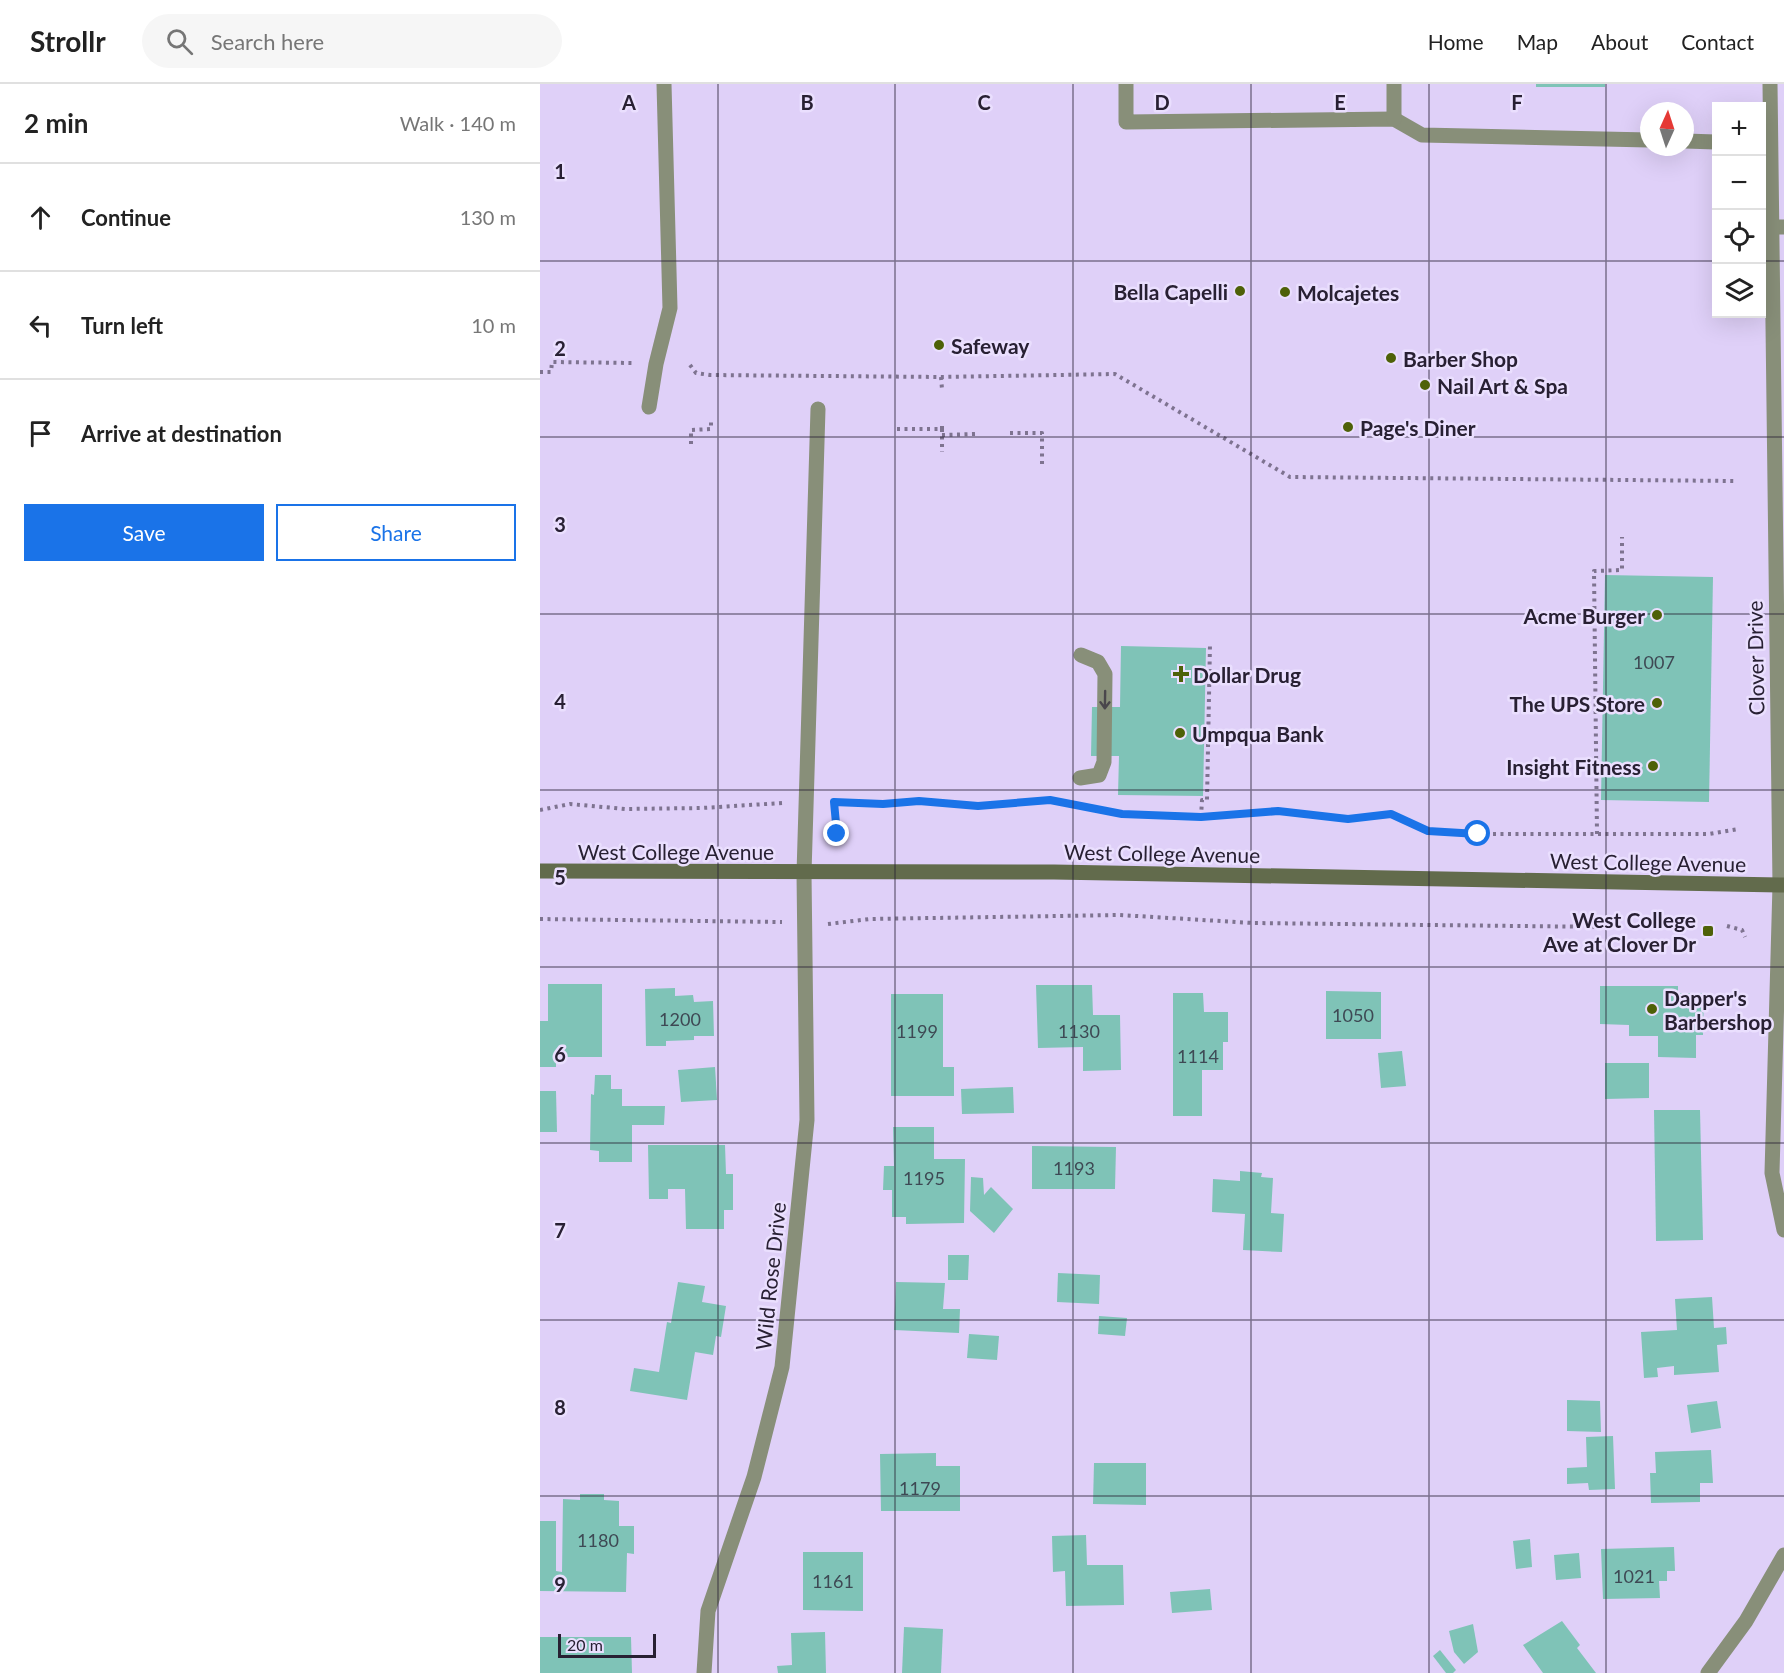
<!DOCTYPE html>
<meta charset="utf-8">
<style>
body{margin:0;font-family:Lato,sans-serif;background:#f6f6f6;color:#222}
.controls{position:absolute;right:18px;top:18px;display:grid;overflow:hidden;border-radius:0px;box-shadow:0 6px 24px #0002}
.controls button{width:54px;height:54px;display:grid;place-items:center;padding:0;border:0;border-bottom:2px solid #e0e0e0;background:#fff;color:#222;font:30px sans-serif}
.compass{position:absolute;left:1100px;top:18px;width:54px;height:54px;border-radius:50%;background:#fff;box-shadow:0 6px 24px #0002;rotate:3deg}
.scale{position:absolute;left:18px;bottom:15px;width:98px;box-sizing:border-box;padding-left:6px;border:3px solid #282033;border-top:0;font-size:16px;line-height:21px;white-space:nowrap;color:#282033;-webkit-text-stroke:4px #eadffe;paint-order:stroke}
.stop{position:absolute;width:18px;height:18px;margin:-14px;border:4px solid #1a73e8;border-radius:50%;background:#fff}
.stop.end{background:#1a73e8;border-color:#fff;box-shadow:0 2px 6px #0008}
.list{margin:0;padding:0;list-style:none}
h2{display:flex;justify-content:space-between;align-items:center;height:78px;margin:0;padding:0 24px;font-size:26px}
h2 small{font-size:20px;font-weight:400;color:#767676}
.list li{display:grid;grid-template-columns:39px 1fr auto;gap:18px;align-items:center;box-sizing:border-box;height:108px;padding:0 24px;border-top:2px solid #e0e0e0}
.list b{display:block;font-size:22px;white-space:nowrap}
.list em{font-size:20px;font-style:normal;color:#767676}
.actions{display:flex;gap:12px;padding:18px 24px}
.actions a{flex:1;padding:14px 0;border:2px solid #1a73e8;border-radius:0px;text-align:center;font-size:21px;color:#1a73e8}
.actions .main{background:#1a73e8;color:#fff}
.icon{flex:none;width:33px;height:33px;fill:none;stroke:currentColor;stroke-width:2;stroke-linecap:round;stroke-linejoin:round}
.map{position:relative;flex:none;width:1244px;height:1589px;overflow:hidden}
header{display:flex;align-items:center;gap:36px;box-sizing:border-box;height:84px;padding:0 30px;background:#fff;border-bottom:2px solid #e0e0e0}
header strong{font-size:28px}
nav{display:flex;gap:33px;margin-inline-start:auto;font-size:21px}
.search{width:420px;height:54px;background:#f6f6f6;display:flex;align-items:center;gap:15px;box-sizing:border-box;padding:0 21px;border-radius:33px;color:#767676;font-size:22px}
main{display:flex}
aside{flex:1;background:#fff}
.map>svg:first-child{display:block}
.building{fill:#7fc3b7}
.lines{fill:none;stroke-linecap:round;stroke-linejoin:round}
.path{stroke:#7e7390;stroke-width:4;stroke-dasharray:3 4.5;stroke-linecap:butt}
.lane{stroke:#888f79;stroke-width:15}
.street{stroke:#888f79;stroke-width:15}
.secondary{stroke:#626b4c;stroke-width:15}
.oneway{stroke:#4a474c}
.route{stroke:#1a73e8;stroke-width:8}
.grid{fill:none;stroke:#282033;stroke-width:1.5;stroke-opacity:0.55}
.poi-dot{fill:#4e6108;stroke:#eadffe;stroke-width:2}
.labels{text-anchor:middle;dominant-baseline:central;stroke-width:5;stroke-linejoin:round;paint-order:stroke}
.number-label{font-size:18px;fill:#3e4954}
.poi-label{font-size:21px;font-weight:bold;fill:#282033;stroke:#eadffe;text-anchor:start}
.street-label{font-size:21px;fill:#282033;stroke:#eadffe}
.grid-label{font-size:20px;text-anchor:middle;font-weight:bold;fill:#282033;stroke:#eadffe;stroke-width:5;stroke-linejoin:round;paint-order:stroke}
</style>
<header>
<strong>Strollr</strong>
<div class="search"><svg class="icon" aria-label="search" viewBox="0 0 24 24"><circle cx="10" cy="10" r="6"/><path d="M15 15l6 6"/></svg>Search here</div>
<nav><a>Home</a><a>Map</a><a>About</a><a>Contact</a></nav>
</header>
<main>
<aside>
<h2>2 min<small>Walk · 140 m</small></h2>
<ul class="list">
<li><svg class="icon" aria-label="ahead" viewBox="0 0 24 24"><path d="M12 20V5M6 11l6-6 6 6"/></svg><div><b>Continue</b></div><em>130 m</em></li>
<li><svg class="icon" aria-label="left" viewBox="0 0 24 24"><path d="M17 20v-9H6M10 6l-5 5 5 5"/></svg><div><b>Turn left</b></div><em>10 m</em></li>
<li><svg class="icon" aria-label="arrive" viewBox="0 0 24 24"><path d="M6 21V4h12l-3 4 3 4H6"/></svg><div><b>Arrive at destination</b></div></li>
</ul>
<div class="actions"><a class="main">Save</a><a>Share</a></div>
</aside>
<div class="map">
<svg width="1244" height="1589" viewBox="0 0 1244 1589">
<rect width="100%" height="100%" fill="#dfd0f8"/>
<!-- building -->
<g class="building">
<rect x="996" y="0" width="69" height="3"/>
<polygon points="1065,491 1173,493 1169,718 1061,716"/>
<polygon points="581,562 666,564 663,712 578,711 579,672 551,672 552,623 580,623"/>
<polygon points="8,900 62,900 62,973 16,973 16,983 0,983 0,937 8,937"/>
<polygon points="496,901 552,901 553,931 580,931 581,986 543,987 543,963 498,964"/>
<polygon points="1060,902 1138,902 1138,909 1164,909 1163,951 1156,951 1156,974 1118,973 1118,952 1089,952 1089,941 1060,940"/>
<polygon points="135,904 135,912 153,911 154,918 173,917 174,952 154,952 154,956 126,957 126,962 106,962 105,905"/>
<polygon points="786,907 841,908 841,955 786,955"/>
<polygon points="633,909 663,909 664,928 688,928 688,958 683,958 683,986 662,986 662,1032 633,1032"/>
<polygon points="351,910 403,910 403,983 414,983 414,1012 351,1012"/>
<polygon points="862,967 866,1002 841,1004 838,969"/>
<polygon points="1065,979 1109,979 1109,1014 1065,1015"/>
<polygon points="175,983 177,1016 141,1018 138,986"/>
<polygon points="55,991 71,991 71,1005 82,1005 82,1022 125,1022 124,1041 92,1041 92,1078 59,1078 59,1067 50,1066 51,1010 54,1011"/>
<polygon points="473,1003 474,1029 422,1030 421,1005"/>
<polygon points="0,1007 16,1007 17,1048 0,1048"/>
<polygon points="1114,1026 1160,1026 1163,1156 1116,1157"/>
<polygon points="353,1043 394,1043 394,1075 425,1075 424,1139 366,1140 366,1133 352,1133 352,1106 343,1106 344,1082 354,1082"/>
<polygon points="108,1061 185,1061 186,1090 193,1090 193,1126 184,1126 184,1145 146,1145 145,1105 128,1105 128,1115 109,1115"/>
<polygon points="492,1062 576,1063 575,1105 492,1105"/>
<polygon points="700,1087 722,1089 721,1093 733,1094 731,1129 744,1130 742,1168 703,1166 705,1130 672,1128 673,1095 700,1097"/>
<polygon points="431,1093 443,1094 444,1111 451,1103 473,1125 454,1149 430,1127"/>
<polygon points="408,1171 429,1171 428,1196 408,1196"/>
<polygon points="518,1189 560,1191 559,1220 517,1218"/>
<polygon points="138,1198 165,1202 162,1218 186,1222 181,1253 176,1252 173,1271 155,1268 147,1316 90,1307 94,1284 119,1288 127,1238 131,1239"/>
<polygon points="356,1198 405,1199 403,1225 420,1225 419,1249 354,1246"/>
<polygon points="1172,1213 1174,1244 1186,1243 1187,1260 1177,1261 1179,1288 1134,1291 1134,1282 1117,1284 1118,1293 1104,1294 1101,1248 1137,1246 1135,1215"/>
<polygon points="559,1232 587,1234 585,1252 558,1250"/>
<polygon points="429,1250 459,1252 457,1276 427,1274"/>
<polygon points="1027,1316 1060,1317 1061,1348 1027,1347"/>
<polygon points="1177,1317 1181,1344 1151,1349 1147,1321"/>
<polygon points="1073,1352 1075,1405 1049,1406 1048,1399 1027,1400 1027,1384 1047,1383 1046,1353"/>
<polygon points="1171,1366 1173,1399 1160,1399 1160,1418 1111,1419 1110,1389 1116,1389 1115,1368"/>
<polygon points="396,1369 396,1382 420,1382 420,1427 341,1427 340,1370"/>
<polygon points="554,1379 606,1379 606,1421 553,1420"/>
<polygon points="40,1410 64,1410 64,1416 79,1417 79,1442 94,1442 94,1470 87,1469 86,1508 0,1507 0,1437 16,1437 16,1487 22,1488 23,1415 40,1416"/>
<polygon points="546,1451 547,1481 583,1481 584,1521 526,1522 525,1487 513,1488 512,1452"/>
<polygon points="990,1455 992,1483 976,1485 973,1457"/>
<polygon points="1134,1463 1135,1487 1127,1487 1127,1497 1119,1497 1120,1514 1063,1515 1061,1465"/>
<polygon points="263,1468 323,1468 323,1527 263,1526"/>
<polygon points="1039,1469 1041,1494 1016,1496 1014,1471"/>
<polygon points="670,1505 672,1526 632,1529 630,1508"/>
<polygon points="1022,1537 1040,1561 1037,1564 1056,1589 1003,1589 983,1561"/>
<polygon points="933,1540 938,1568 924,1580 914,1568 909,1547"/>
<polygon points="364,1543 403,1545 401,1589 362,1589"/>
<polygon points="285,1548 286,1589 238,1589 237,1582 252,1581 251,1549"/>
<polygon points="0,1553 91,1553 92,1589 0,1589"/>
<polygon points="900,1566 916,1586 913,1589 906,1589 893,1572"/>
</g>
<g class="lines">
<!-- path -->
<g class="path">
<polyline points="150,281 156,289 170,291 401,293 575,290 750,393 1196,397"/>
<polyline points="0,288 11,288 12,278 93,279"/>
<polyline points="401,293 402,305"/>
<polyline points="357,345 402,345 402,341"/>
<polyline points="402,345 402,368"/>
<polyline points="470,349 502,349 502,383"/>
<polyline points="402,351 436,350"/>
<polyline points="151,360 151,346 171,345 171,338"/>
<polyline points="0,726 30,720 85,725 162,724 242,719"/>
<polyline points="661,733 662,716 667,716 670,560"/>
<polyline points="297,750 294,718 343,720 379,717 438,722 510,716 582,730 661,733 738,727 809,735 851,731 888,747 915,750 1169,750 1199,745"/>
<polyline points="1057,750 1054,487 1082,486 1082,453"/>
<polyline points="0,835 242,838"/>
<polyline points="288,840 330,835 580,831 713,839 1067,843"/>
<polyline points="1187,842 1202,846 1205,853"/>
</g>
<!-- lane -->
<g class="lane">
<polyline points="586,0 586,38 854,35 882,51 1109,56"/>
<polyline points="854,0 854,35"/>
<polyline points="1145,57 1176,58"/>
<polyline points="1231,143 1244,143"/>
<polyline points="109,323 116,280 130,224 124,0"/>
<polyline points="540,694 559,691 564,678 565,590 558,578 541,571"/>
<polyline points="264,789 278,325"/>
</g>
<!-- street -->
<g class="street">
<polyline points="1230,0 1240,801 1232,1089 1244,1146"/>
<polyline points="164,1589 168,1527 214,1393 242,1283 267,1036 264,789"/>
<polyline points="1168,1589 1206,1537 1244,1471"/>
</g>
<!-- secondary -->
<polyline class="secondary" points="0,787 514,788 1244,801"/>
</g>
<!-- one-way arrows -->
<defs><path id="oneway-shaft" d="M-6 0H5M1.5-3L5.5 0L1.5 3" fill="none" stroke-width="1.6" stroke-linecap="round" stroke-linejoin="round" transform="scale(1.5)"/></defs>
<use class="oneway" href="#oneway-shaft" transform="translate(565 616) rotate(91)"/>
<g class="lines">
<!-- route -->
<polyline class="route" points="297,750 294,718 343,720 379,717 438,722 510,716 582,730 661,733 738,727 808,735 851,730 888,747 938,750"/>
</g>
<!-- grid -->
<path class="grid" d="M178 0V1589M355 0V1589M533 0V1589M711 0V1589M889 0V1589M1066 0V1589M0 177H1176M1222 177H1244M0 353H1244M0 530H1244M0 706H1244M0 883H1244M0 1059H1244M0 1236H1244M0 1412H1244"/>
<!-- markers -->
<g class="poi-dot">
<circle cx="700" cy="207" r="6"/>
<circle cx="745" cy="208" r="6"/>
<circle cx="399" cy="261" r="6"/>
<circle cx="851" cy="274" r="6"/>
<circle cx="885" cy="301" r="6"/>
<circle cx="808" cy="343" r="6"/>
<circle cx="1117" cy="531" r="6"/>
<path d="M638 581h6v6h6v6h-6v6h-6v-6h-6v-6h6z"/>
<circle cx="1117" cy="619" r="6"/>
<circle cx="640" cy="649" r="6"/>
<circle cx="1113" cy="682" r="6"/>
<rect x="1162" y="841" width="12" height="12" rx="3"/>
<circle cx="1112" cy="925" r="6"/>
</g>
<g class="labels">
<!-- number labels -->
<g class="number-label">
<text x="1114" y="578">1007</text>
<text x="813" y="931">1050</text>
<text x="140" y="935">1200</text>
<text x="377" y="947">1199</text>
<text x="539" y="947">1130</text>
<text x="658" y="972">1114</text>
<text x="534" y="1084">1193</text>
<text x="384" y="1094">1195</text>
<text x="380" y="1404">1179</text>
<text x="58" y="1456">1180</text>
<text x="1094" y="1492">1021</text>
<text x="293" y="1497">1161</text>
</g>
<!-- poi labels -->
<g class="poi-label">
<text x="688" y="207" text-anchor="end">Bella Capelli</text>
<text x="757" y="208">Molcajetes</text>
<text x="411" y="261">Safeway</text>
<text x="863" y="274">Barber Shop</text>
<text x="897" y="301">Nail Art &amp; Spa</text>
<text x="820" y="343">Page's Diner</text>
<text x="1105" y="531" text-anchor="end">Acme Burger</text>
<text x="653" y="590">Dollar Drug</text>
<text x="1105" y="619" text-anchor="end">The UPS Store</text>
<text x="652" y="649">Umpqua Bank</text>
<text x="1101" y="682" text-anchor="end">Insight Fitness</text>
<text x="1156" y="835" text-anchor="end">West College<tspan x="1156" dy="24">Ave at Clover Dr</tspan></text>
<text x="1124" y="913">Dapper's<tspan x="1124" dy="24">Barbershop</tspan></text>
</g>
<!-- street labels -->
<g class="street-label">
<text transform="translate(1215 574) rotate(-91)">Clover Drive</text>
<text x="136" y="767">West College Avenue</text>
<text transform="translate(622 769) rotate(1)">West College Avenue</text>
<text transform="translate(1108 778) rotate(1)">West College Avenue</text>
<text transform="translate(230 1192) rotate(-84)">Wild Rose Drive</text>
</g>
</g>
<g class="grid-label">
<text x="89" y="26">A</text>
<text x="267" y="26">B</text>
<text x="444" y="26">C</text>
<text x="622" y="26">D</text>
<text x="800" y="26">E</text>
<text x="977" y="26">F</text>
<text x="20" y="95">1</text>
<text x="20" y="272">2</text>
<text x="20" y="448">3</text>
<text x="20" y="625">4</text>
<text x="20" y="801">5</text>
<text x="20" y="978">6</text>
<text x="20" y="1154">7</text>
<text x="20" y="1331">8</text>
<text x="20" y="1508">9</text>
</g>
</svg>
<div class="controls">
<button>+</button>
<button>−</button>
<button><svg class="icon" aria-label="locate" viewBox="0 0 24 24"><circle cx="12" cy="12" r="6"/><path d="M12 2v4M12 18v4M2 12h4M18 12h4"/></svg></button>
<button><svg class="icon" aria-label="layers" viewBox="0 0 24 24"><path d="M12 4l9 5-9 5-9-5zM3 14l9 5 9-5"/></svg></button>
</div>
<svg class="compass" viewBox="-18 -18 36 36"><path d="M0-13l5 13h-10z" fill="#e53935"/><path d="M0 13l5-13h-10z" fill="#767676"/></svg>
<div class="scale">20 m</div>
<div class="stop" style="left:938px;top:750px"></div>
<div class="stop end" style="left:297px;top:750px"></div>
</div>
</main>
